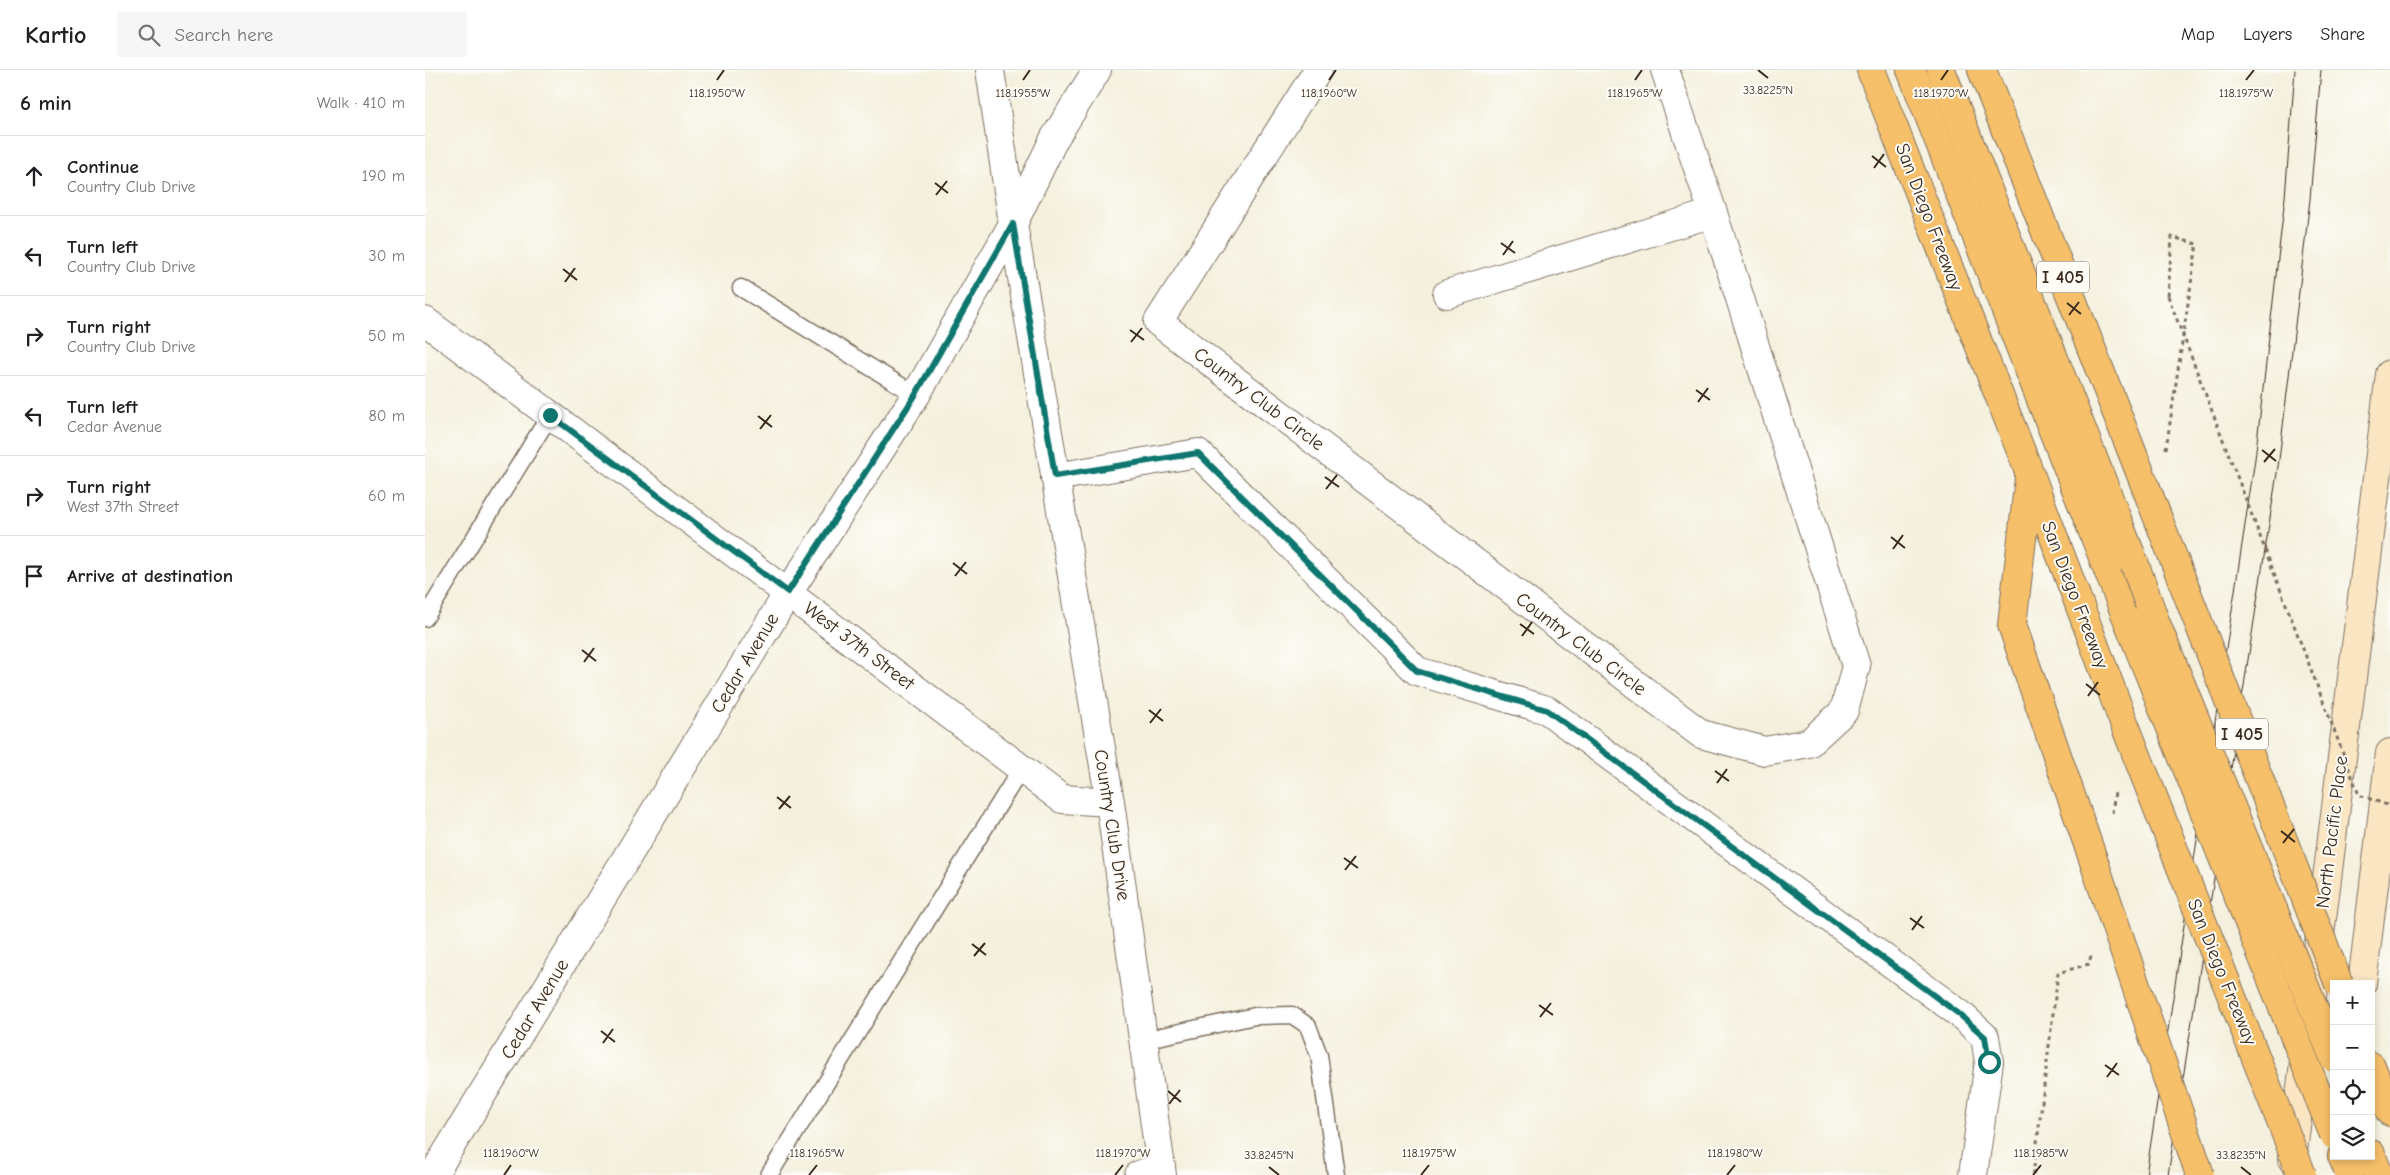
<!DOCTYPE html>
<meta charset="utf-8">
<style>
body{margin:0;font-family:"Comic Neue",sans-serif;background:#f6f6f6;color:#202124}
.controls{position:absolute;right:15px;bottom:15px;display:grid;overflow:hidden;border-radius:0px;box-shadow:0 2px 8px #0003}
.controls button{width:45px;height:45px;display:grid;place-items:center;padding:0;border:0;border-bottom:1px solid #e0e0e0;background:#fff;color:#202124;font:25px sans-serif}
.stop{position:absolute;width:15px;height:15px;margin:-11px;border:4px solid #0f766e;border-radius:50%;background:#fff}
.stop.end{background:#0f766e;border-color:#fff;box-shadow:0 1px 5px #0008}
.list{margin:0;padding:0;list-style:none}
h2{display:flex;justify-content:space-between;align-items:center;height:65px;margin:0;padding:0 20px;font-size:21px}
h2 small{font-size:16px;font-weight:400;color:#757577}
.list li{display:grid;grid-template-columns:32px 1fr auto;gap:15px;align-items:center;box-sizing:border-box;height:80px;padding:0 20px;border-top:1px solid #e0e0e0}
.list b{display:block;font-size:19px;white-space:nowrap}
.list p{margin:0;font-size:16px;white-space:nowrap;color:#757577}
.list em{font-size:16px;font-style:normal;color:#757577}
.icon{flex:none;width:28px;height:28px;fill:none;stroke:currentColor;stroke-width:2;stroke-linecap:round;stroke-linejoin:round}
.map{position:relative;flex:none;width:1965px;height:1105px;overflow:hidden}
header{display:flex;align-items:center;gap:30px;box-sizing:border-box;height:70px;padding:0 25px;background:#fff;border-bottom:1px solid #e0e0e0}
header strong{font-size:24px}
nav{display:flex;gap:28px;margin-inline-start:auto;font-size:18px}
.search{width:350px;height:45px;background:#f6f6f6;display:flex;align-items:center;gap:12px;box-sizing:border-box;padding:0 18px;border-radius:0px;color:#757577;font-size:19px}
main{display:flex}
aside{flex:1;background:#fff}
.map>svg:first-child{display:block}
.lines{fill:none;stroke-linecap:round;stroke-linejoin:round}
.lane-casing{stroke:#7c6f61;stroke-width:19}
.street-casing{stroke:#7c6f61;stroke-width:30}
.secondary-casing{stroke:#7c6f61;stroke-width:30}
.highway-casing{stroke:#7c6f61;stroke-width:30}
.path{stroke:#7c6f61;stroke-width:3;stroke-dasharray:4 4;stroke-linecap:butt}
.lane{stroke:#fff;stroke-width:16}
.street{stroke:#fff;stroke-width:28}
.secondary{stroke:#fbe6c4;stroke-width:28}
.highway{stroke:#f6c06b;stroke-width:28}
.tram{stroke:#3b2a1e;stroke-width:1}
.highway-bridge-casing{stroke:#7c6f61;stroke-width:30;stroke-linecap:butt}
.path-bridge{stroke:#7c6f61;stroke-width:3;stroke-dasharray:4 4;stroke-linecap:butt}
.highway-bridge{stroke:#f6c06b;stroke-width:28}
.route{stroke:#0f766e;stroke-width:6}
.ticks{fill:none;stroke:#3b2a1e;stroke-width:2}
.labels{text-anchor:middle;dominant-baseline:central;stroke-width:4;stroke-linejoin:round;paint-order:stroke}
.shield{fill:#fdfcf7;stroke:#75695f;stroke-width:1}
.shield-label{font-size:18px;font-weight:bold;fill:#3b2a1e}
.street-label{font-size:19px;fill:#3b2a1e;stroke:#fdfcf7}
.ticks-label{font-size:12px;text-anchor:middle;fill:#3b2a1e;stroke:#fdfcf7;stroke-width:4;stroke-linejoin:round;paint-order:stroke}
</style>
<header>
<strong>Kartio</strong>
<div class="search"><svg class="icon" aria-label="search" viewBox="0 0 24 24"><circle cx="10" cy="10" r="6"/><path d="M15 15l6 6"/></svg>Search here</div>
<nav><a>Map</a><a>Layers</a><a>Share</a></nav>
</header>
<main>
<aside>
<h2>6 min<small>Walk · 410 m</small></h2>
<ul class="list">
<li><svg class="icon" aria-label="ahead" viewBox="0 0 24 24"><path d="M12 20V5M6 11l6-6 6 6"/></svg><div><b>Continue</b><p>Country Club Drive</p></div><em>190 m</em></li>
<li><svg class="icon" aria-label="left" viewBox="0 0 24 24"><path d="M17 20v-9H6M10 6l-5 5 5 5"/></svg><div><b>Turn left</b><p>Country Club Drive</p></div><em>30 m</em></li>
<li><svg class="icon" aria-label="right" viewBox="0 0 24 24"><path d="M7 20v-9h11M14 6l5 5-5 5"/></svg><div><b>Turn right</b><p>Country Club Drive</p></div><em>50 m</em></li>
<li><svg class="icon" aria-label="left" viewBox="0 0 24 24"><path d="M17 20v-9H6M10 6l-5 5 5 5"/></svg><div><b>Turn left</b><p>Cedar Avenue</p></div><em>80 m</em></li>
<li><svg class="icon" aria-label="right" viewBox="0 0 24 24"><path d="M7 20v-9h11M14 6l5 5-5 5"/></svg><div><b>Turn right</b><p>West 37th Street</p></div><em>60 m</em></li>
<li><svg class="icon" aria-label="arrive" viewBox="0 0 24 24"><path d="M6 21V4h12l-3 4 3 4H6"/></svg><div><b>Arrive at destination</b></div></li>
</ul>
</aside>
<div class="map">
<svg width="1965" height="1105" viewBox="0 0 1965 1105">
<rect width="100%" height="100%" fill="#fdfcf7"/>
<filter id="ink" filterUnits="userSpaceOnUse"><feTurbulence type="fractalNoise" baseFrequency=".02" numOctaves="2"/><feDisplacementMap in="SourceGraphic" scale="10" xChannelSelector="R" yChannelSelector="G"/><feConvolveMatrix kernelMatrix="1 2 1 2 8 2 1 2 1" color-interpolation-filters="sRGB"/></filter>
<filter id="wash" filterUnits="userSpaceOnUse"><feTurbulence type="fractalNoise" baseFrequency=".0096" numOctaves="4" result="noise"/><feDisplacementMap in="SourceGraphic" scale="20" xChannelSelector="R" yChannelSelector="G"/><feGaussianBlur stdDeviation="1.12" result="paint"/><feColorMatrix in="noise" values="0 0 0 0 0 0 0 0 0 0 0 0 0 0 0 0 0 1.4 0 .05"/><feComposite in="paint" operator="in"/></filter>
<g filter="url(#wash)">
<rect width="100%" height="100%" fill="#f4f0dd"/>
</g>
<g filter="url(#ink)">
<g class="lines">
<!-- lane casing -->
<g class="lane-casing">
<g id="lane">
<polyline points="316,218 491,325"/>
<polyline points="0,548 125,345"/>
<polyline points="718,970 830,946 867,945 883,956 894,985 911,1105"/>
<polyline points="344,1105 596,699"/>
</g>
</g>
<!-- street casing -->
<g class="street-casing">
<g id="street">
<polyline points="565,0 588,154 685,732 737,1105"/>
<polyline points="893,0 733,252 1276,664 1340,681 1384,673 1419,641 1431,596 1288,143 1240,0"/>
<polyline points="1022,224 1288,143"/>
<polyline points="0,251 637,729 685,732"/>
<polyline points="630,407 773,383 992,601 1122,640 1535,944 1560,967 1564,992 1548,1105"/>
<polyline points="8,1105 363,523 491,325 588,154 629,69 672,0"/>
<polyline points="714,1105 736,1097"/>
</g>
</g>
<!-- secondary casing -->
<g class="secondary-casing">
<g id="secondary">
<polyline points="1937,914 1965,683"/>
<polyline points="1867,1089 1965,304"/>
</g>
</g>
<!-- highway casing -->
<g class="highway-casing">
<g id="highway">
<polyline points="1446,0 1605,404 1694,640"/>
<polyline points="1486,0 1703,551"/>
<polyline points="1516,0 1710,495"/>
<polyline points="1557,0 1720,415"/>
<polyline points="1604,408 1587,555 1669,792"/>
<polyline points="1946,996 1965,1042"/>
<polyline points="1946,1084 1954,1105"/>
<polyline points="1917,1086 1925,1105"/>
</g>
</g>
<!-- path -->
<g class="path">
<polyline points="1741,379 1772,174 1747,167 1743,226"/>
<polyline points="1687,743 1690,722"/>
<polyline points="1608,1105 1633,903 1664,894 1666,885"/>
</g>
<!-- lane -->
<use href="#lane" class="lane"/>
<!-- street -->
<use href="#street" class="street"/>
<!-- secondary -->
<use href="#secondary" class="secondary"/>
<!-- highway -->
<use href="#highway" class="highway"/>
<!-- tram -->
<g class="tram">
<polyline points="1721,1105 1830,389 1860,127 1870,0"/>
<polyline points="1743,1105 1854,390 1885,129 1896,0"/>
</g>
<!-- highway-bridge casing -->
<g class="highway-bridge-casing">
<g id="highway-bridge">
<polyline points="1720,415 1914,914"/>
<polyline points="1710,495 1730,551 1909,988"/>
<polyline points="1703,551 1909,1065"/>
<polyline points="1694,640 1877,1105"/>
<polyline points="1669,792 1775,1105"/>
</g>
</g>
<!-- path-bridge -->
<polyline class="path-bridge" points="1743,226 1934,725 1965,736"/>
<!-- highway-bridge -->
<use href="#highway-bridge" class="highway-bridge"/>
</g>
</g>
<g class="lines" filter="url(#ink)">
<!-- route -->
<polyline class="route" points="125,345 363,522 491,324 588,154 630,406 773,383 992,601 1122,640 1534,944 1560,967 1564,992"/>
</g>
<!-- ticks -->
<path class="ticks" d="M1333 0 1343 8M292 10 299 0M598 10 605 0M904 10 911 0M1210 10 1217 0M1516 10 1523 0M1821 10 1829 0M1447 86 1461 97M1449 98 1459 84M510 113 523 123M511 125 522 111M1076 173 1090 183M1078 185 1088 171M138 199 152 210M140 212 150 198M1642 233 1656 244M1644 245 1654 232M705 260 719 270M706 272 717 258M1271 320 1285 330M1273 332 1283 318M333 346 347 357M335 359 346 345M1837 380 1851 391M1839 392 1850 379M900 407 914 417M901 419 912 405M1466 467 1480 478M1468 479 1478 465M528 493 542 504M530 506 541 492M1095 554 1109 564M1097 566 1107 552M157 580 171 591M159 592 169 578M1661 614 1675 625M1663 626 1673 612M724 640 738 651M725 653 736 639M1290 701 1304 711M1292 713 1302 699M352 727 366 738M354 739 365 726M1856 761 1870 772M1858 773 1869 759M919 788 933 798M920 800 931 786M1485 848 1499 858M1487 860 1497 846M547 874 561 885M549 886 560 873M1114 935 1128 945M1115 947 1126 933M176 961 190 972M178 973 188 959M1680 995 1694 1005M1682 1007 1692 993M743 1021 756 1032M744 1034 755 1020M844 1097 854 1105M1816 1097 1826 1105M79 1105 86 1095M384 1105 392 1095M690 1105 698 1095M996 1105 1004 1095M1302 1105 1310 1095M1608 1105 1616 1095"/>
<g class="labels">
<!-- shield labels -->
<g class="shield">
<rect x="1612" y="191.5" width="52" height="31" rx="4"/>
<rect x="1791" y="648.5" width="52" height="31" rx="4"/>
</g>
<g class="shield-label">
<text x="1638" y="207">I 405</text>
<text x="1817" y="664">I 405</text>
</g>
<!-- street labels -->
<g class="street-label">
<text transform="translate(1504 147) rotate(69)">San Diego Freeway</text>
<text transform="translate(834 329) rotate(37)">Country Club Circle</text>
<text transform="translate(1650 525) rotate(69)">San Diego Freeway</text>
<text transform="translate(1156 574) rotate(37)">Country Club Circle</text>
<text transform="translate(434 576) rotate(37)">West 37th Street</text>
<text transform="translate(320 593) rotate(-59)">Cedar Avenue</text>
<text transform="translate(687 755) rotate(81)">Country Club Drive</text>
<text transform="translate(1907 762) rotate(-83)">North Pacific Place</text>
<text transform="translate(1797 902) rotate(68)">San Diego Freeway</text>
<text transform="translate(110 939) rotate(-59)">Cedar Avenue</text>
</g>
</g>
<g class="ticks-label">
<text x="1343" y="24">33.8225°N</text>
<text x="292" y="27">118.1950°W</text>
<text x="598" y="27">118.1955°W</text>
<text x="904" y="27">118.1960°W</text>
<text x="1210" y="27">118.1965°W</text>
<text x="1516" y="27">118.1970°W</text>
<text x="1821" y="27">118.1975°W</text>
<text x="86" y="1087">118.1960°W</text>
<text x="392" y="1087">118.1965°W</text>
<text x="698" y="1087">118.1970°W</text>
<text x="1004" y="1087">118.1975°W</text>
<text x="1310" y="1087">118.1980°W</text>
<text x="1616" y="1087">118.1985°W</text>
<text x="844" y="1089">33.8245°N</text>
<text x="1816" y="1089">33.8235°N</text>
</g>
</svg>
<div class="controls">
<button>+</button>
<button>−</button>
<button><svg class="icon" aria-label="locate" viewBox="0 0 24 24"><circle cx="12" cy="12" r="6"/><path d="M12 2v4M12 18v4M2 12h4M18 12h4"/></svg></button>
<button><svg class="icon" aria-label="layers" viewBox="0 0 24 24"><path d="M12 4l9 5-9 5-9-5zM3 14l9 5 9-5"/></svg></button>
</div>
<div class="stop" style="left:1564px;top:992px"></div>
<div class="stop end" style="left:125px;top:345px"></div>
</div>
</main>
